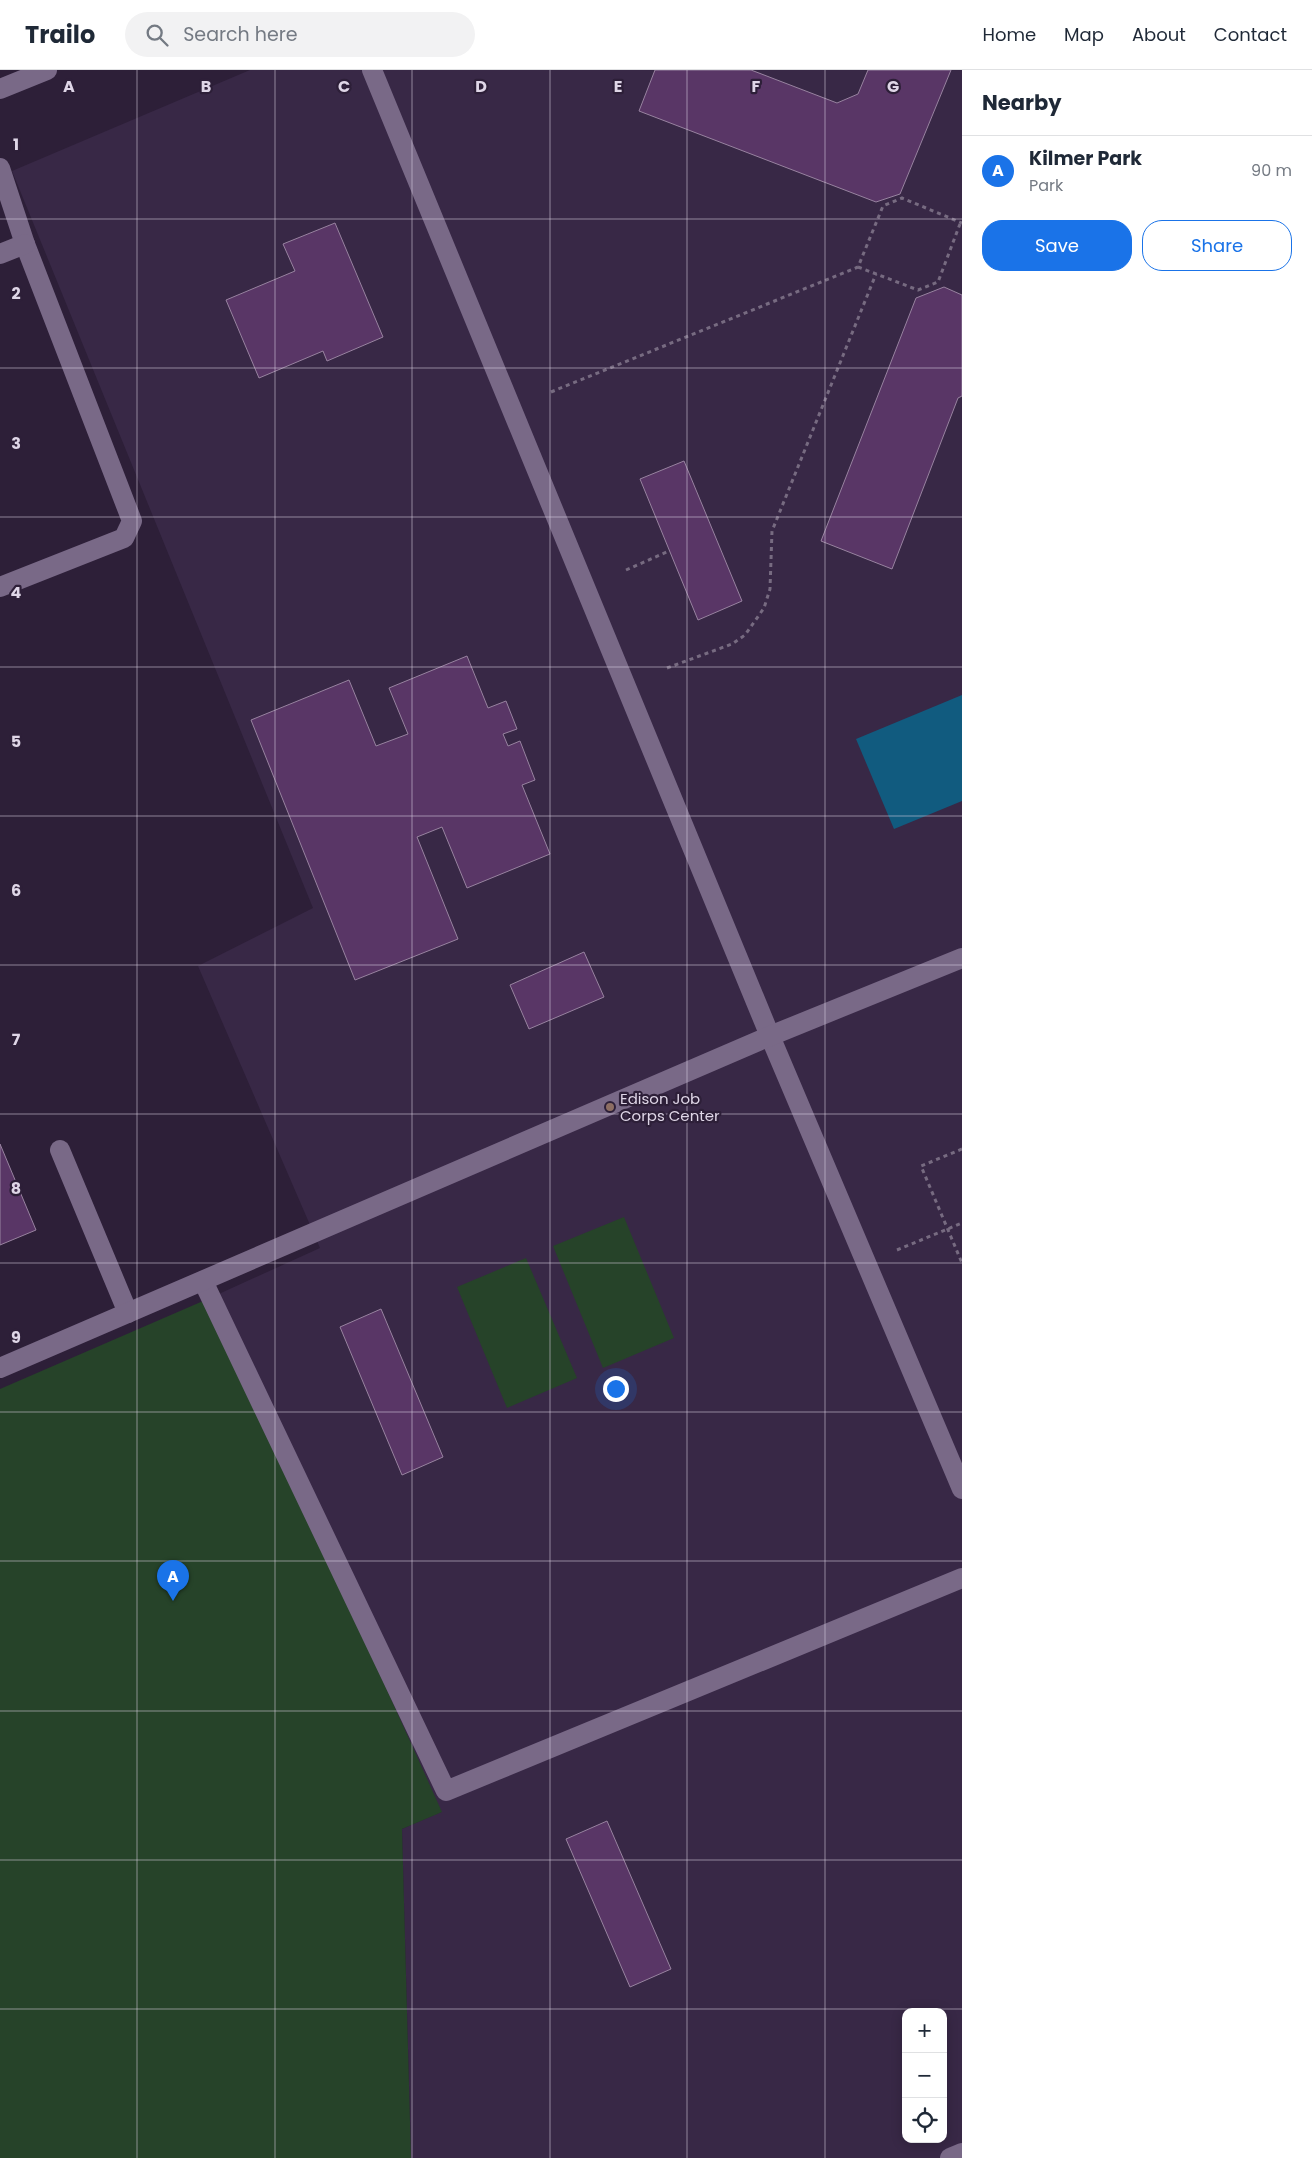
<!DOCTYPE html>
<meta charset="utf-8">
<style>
body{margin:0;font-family:Poppins,sans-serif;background:#f2f2f3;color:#1f2937}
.controls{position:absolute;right:15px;bottom:15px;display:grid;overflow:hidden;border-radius:10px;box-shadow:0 2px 12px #0003}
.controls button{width:45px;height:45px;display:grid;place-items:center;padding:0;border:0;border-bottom:1px solid #e0e1e3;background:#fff;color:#1f2937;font:25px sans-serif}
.you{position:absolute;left:615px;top:1318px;width:18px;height:18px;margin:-12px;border:4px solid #fff;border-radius:50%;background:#1a73e8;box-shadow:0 0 0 8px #1a73e833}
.badge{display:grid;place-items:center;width:32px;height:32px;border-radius:50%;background:#1a73e8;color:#fff;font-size:16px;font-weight:700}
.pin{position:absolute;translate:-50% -41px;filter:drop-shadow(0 1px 2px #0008)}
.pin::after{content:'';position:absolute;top:26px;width:18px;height:15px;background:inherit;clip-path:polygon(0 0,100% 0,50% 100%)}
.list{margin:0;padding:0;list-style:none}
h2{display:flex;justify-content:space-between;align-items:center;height:65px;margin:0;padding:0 20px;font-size:21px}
h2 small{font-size:16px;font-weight:400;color:#747a83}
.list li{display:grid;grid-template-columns:32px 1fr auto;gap:15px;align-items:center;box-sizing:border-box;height:70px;padding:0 20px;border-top:1px solid #e0e1e3}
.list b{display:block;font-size:19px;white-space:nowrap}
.list p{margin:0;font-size:16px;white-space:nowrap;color:#747a83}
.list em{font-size:16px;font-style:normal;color:#747a83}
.actions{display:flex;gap:10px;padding:15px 20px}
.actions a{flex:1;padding:11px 0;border:1px solid #1a73e8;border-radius:20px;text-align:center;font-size:18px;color:#1a73e8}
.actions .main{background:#1a73e8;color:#fff}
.icon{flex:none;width:28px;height:28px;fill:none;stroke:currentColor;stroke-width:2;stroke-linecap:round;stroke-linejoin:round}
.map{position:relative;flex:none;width:962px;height:2088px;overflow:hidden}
header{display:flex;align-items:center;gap:30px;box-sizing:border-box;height:70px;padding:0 25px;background:#fff;border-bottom:1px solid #e0e1e3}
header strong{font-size:24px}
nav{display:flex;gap:28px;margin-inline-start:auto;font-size:18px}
.search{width:350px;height:45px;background:#f2f2f3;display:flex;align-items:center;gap:12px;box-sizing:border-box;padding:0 18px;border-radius:28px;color:#747a83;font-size:19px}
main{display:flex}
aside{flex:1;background:#fff}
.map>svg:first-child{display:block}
.built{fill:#382846;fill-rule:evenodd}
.green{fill:#264329}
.water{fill:#115b7f}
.building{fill:#593666;stroke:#9883a0}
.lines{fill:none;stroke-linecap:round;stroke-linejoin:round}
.path{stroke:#776b81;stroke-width:3;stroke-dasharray:4 4;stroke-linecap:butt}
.lane{stroke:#796987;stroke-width:20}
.grid{fill:none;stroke:#dfd6e7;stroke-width:1;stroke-opacity:0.55}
.education-dot{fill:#8d6e63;stroke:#2d1f38;stroke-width:2}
.labels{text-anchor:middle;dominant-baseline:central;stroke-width:4.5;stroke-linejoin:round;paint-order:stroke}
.poi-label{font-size:15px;fill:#dfd6e7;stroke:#2d1f38;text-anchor:start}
.grid-label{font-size:16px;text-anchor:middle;font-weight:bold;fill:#dfd6e7;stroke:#2d1f38;stroke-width:4.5;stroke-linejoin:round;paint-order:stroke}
</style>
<header>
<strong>Trailo</strong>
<div class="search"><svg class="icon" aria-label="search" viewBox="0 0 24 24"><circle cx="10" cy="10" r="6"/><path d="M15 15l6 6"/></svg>Search here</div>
<nav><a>Home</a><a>Map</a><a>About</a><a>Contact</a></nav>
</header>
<main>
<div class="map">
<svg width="962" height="2088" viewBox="0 0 962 2088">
<rect width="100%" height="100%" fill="#2d1f38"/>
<!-- built -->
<path class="built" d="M250 0H962V2088H411L402 1759 441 1742 210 1228 320 1178 198 896 313 838 12 101ZM906 1942H943V2069H906Z"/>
<!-- green -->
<g class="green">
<polygon points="624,1147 674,1268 603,1298 553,1176"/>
<polygon points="526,1188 577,1308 507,1338 457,1217"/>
<polygon points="210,1228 442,1742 402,1759 411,2088 0,2088 0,1319"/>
</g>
<!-- water -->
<polygon class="water" points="962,625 962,731 894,759 856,669"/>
<!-- building -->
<g class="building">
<polygon points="655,0 751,0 837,33 858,24 868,0 951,0 900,124 876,132 639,41"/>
<polygon points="335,153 383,267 327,291 323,281 259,308 226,230 295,201 283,174"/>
<polygon points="944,217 962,225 962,326 958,328 892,499 821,471 916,228"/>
<polygon points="684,391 742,531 698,550 640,409"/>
<polygon points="467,586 488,638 506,631 517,659 503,664 508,676 520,671 535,710 522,715 550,784 467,818 442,757 417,767 458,869 355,910 251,650 349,610 376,676 408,664 389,618"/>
<polygon points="584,882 604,927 529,959 510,915"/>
<polygon points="0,1074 36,1160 0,1175"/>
<polygon points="381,1239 443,1387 402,1405 340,1257"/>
<polygon points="607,1751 671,1899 630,1917 566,1769"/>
</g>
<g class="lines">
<!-- path -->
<g class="path">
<polyline points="858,197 918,220 938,212 960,154"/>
<polyline points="551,322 858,197 883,136 902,128 962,153"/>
<polyline points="626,500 669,481"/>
<polyline points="667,598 732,574 745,565 764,538 770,519 772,461 876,204"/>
<polyline points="962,1079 921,1096 962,1193"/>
<polyline points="897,1180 962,1153"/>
</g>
<!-- lane -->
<g class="lane">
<polyline points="372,0 770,966 962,1419"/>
<polyline points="0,19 47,0"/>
<polyline points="0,98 25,174 132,451 124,468 0,517"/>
<polyline points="0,184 25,174"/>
<polyline points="60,1080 128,1243"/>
<polyline points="203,1211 446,1721 962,1508"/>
<polyline points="0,1298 770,966 962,888"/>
<polyline points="950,2088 962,2083"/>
</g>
</g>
<!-- grid -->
<path class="grid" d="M137 0V2088M275 0V2088M412 0V2088M550 0V2088M687 0V2088M825 0V2088M0 149H962M0 298H962M0 447H962M0 597H962M0 746H962M0 895H962M0 1044H962M0 1193H962M0 1342H962M0 1491H962M0 1641H962M0 1790H962M0 1939H962"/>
<!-- markers -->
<circle class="education-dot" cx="610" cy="1037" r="5"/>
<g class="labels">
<!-- poi labels -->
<g class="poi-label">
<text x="620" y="1028">Edison Job<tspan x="620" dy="17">Corps Center</tspan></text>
</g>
</g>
<g class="grid-label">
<text x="69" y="22">A</text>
<text x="206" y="22">B</text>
<text x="344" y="22">C</text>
<text x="481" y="22">D</text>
<text x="618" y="22">E</text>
<text x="756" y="22">F</text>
<text x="893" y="22">G</text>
<text x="16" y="80">1</text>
<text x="16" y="229">2</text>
<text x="16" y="379">3</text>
<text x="16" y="528">4</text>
<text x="16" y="677">5</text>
<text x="16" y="826">6</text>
<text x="16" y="975">7</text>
<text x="16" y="1124">8</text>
<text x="16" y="1273">9</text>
</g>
</svg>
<div class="controls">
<button>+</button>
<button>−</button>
<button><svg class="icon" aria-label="locate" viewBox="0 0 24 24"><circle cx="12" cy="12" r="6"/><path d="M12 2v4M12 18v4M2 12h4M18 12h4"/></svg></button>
</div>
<div class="you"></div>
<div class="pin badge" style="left:173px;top:1531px">A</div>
</div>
<aside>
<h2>Nearby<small></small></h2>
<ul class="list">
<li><span class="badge">A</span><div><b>Kilmer Park</b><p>Park</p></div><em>90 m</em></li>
</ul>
<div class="actions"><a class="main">Save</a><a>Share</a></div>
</aside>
</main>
